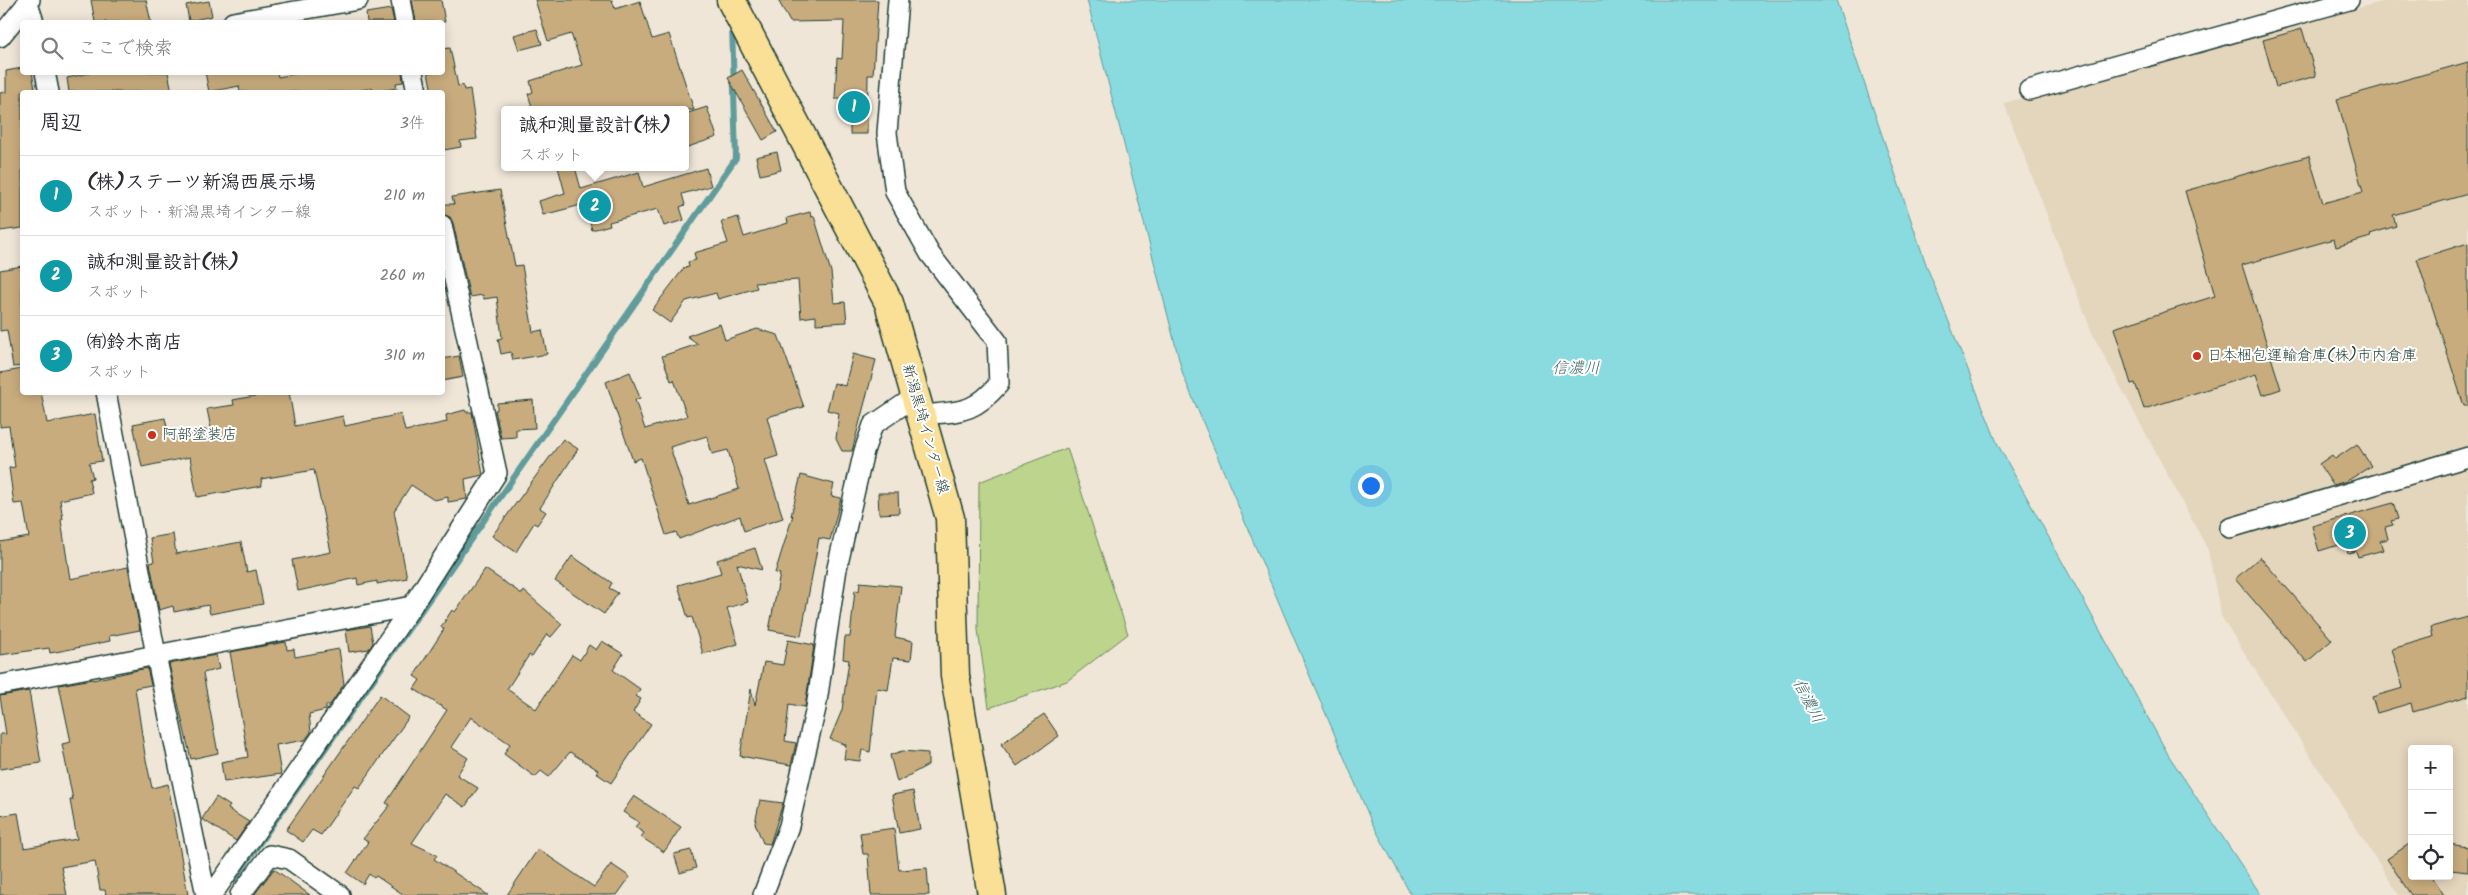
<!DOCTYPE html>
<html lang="ja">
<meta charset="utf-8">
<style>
body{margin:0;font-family:Kalam,"Klee One",sans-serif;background:#f7f7f7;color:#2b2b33}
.controls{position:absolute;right:15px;bottom:15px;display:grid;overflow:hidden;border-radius:5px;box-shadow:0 2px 12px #0003}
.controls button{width:45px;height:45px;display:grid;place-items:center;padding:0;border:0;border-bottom:1px solid #e1e1e2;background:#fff;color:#2b2b33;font:25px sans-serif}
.you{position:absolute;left:1370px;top:485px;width:18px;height:18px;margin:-12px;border:4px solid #fff;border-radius:50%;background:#1a73e8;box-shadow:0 0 0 8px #1a73e833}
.badge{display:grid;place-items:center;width:32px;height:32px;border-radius:50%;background:#d93025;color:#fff;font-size:16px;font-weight:700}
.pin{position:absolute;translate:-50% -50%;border:2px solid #fff;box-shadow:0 1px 5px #0006}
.popup{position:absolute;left:501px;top:106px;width:188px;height:65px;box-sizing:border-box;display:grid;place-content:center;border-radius:5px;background:#fff;filter:drop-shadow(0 1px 4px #0005);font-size:16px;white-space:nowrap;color:#7c7c81}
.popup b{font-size:19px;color:#2b2b33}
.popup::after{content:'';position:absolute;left:50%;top:100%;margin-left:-10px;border:10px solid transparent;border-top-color:#fff}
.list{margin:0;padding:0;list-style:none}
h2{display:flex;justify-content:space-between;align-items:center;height:65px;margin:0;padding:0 20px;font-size:21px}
h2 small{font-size:16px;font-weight:400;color:#7c7c81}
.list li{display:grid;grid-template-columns:32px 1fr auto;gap:15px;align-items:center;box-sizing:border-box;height:80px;padding:0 20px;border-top:1px solid #e1e1e2}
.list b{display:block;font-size:19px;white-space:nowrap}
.list p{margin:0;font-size:16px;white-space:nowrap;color:#7c7c81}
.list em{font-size:16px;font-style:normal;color:#7c7c81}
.icon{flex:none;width:28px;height:28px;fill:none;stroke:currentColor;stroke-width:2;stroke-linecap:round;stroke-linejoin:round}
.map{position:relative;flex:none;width:2468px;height:895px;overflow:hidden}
.search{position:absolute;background:#fff;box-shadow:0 2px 12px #0003;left:20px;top:20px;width:425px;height:55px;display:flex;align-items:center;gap:12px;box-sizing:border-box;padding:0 18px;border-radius:5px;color:#7c7c81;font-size:19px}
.panel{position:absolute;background:#fff;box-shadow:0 2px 12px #0003;left:20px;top:90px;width:425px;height:305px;border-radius:5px}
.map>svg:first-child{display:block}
.built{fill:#e4d5bd;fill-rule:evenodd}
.green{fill:#bcd48b;stroke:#6e8860}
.water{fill:#89dbe0;stroke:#5f9c9b}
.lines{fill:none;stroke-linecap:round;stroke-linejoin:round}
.stream{stroke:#5f9c9b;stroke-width:6}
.building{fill:#c9ac7e;stroke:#1f3d34;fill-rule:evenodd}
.street-casing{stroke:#1f3d34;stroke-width:22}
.primary-casing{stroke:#1f3d34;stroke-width:31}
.street{stroke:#fff;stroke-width:19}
.primary{stroke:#fadf96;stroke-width:28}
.poi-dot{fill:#c8321e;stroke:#fff;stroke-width:2}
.labels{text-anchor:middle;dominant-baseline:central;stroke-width:4;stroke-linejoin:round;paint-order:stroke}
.poi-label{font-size:15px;fill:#1f3d34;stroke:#fff;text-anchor:start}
.street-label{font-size:15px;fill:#1f3d34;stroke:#fff}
.water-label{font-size:16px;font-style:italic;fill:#3a645f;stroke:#fff}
</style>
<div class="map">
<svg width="2468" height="895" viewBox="0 0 2468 895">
<rect width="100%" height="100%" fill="#efe6d8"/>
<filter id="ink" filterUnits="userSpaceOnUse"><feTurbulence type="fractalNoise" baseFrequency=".02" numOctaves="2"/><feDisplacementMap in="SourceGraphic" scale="10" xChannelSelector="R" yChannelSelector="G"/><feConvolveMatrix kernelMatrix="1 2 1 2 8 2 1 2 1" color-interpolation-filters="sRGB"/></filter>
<g filter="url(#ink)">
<!-- built -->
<path class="built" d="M2388 0H2468V895H2399L2221 616 2208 550 2093 335 2004 103ZM2412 749H2449V876H2412Z"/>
<!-- green -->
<polygon class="green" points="1067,448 1128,634 1067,681 989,708 978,630 979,482"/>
<!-- water -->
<polygon class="water" points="1087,0 1836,0 1927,267 1998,445 2169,756 2261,895 1411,895 1371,821 1183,375"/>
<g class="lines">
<!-- stream -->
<polyline class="stream" points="234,880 736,158 732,25"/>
</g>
<!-- building -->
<g class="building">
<polygon points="91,0 146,0 151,22 95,22"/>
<polygon points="412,0 441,0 445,22 416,22"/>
<polygon points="535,0 612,0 615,9 640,1 652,39 669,34 694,110 533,110 528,94 533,92 530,81 582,65 571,34 548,41"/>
<polygon points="778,0 878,0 873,75 868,75 867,134 850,134 850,116 840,116 841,99 835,99 837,58 842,59 844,21 790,22"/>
<polygon points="209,1 212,16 189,21 186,5"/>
<polygon points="391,9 394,22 367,22 366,13"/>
<polygon points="537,29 542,44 519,50 514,35"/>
<polygon points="2302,29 2316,76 2276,87 2263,40"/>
<polygon points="450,48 458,86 463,85 464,90 470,89 477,139 460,141 461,147 444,150 442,92 432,92 428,72 442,72 442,49"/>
<polygon points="2468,62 2468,194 2393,215 2396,226 2370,234 2371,237 2336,247 2334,239 2242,265 2281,389 2263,395 2256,374 2144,409 2135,383 2131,384 2114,328 2215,296 2185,191 2309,156 2323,203 2363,192 2337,99"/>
<polygon points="22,68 22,72 32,72 35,89 22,92 22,228 0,231 0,93 6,92 6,71"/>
<polygon points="742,70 777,132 763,140 728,78"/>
<polygon points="94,72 168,72 172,92 69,92 67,78"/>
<polygon points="205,72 277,72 278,77 305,72 402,72 403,82 396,83 397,88 374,92 372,88 351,92 240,92 239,86 209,92"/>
<polygon points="707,107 717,137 685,148 685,114"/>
<polygon points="777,152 781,170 760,175 756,157"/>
<polygon points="558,167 575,167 581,189 639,172 643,187 706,168 711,186 682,194 685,205 680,207 684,220 664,226 658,209 609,222 610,225 592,230 585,204 543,215 539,201 565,193"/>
<polygon points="500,190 515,266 522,265 533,332 542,330 547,354 513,360 511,352 501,354 498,339 502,338 497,297 484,299 483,295 470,297 453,223 450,217 442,214 442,204 454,204 452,197"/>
<polygon points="810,212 811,217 814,216 831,272 834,303 845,302 847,322 816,324 816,316 801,318 798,280 755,283 757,288 718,299 716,293 686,301 670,323 652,310 684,268 689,267 688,262 696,260 694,253 728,243 721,222 738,217 744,237 788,223 787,218"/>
<polygon points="2468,243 2468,406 2464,406 2417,259"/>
<polygon points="22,266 22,366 13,367 7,330 0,331 0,270"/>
<path d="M720 324 725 340 757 329 778 335 804 407 767 417 778 456 765 460 783 518 744 531 740 516 679 539 676 532 666 535 641 458 633 461 606 382 630 372 640 398 635 400 645 429 687 416 674 380 671 381 662 356 698 344 687 336ZM707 436 712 454 728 450 739 489 689 505 670 447Z"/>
<polygon points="853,354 876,360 852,451 842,451 836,439 839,413 827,410 834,383 845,386"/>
<polygon points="459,356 463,377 442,381 442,359"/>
<polygon points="22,369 22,392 41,392 47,423 95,414 102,461 89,463 93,478 89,479 92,493 60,500 63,519 61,520 70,579 128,567 140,630 109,636 110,641 66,650 50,653 49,648 0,655 0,542 29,537 23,503 14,504 9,468 15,467 9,426 0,427 0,373"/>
<polygon points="276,392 289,392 295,426 343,416 345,426 401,414 405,431 447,422 446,415 465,410 466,412 472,412 483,475 465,479 467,499 448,502 448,497 434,500 411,485 394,511 407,578 377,584 377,581 358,585 357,578 298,591 292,560 331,552 314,470 261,479 262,486 197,497 190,457 142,467 133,424 165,418 169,436 211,429 207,409 234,405 233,400"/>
<polygon points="533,400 535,428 516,429 516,437 501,438 495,410 497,410 497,403"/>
<polygon points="563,439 578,449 540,508 546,512 537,525 534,523 516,552 492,536"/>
<polygon points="2357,444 2371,466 2347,481 2333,485 2319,464 2332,455 2335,459"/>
<polygon points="801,475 834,484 831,496 841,498 830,540 819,538 801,636 769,630 780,574 775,573 793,515 791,516"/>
<polygon points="878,493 898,493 899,513 879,514"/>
<polygon points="2393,503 2398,519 2391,521 2393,525 2385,527 2388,539 2380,541 2383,550 2358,557 2356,551 2348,553 2345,543 2319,551 2312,526"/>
<polygon points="173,534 176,554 241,542 247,572 256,570 263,604 210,614 208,605 174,612 173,606 159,610 150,563 154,562 150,538"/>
<polygon points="755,548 762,570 737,564 748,602 727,608 738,644 703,654 692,617 688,618 678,585 721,573 717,560"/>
<polygon points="572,556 612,583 609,588 618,593 604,614 555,581"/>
<polygon points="2260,557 2332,640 2307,662 2235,579"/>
<polygon points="485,569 522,594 524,591 562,624 551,637 547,634 532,657 529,655 507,689 536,709 572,655 580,660 589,645 596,650 602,641 623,654 613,670 640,689 636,696 641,699 633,712 651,724 611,783 596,773 598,770 570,752 549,777 541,771 535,777 504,754 510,744 471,717 451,747 468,758 457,775 478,788 465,807 445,794 412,843 437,855 434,859 488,895 404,895 376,876 374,878 369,874 363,884 347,873 368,842 363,839 390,805 386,803 447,710 414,689 420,680 414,676 444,629 441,627 452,610 455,612"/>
<polygon points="860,582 901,586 895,637 913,641 911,660 893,658 888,690 877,688 870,752 862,750 860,761 844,759 846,745 830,739 842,710 849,660 843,659 845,637 850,637 855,590 859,591"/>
<polygon points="2468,617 2468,696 2413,712 2411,703 2377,713 2372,697 2403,688 2392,649 2433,637 2431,627"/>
<polygon points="370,626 373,643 369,649 349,652 346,630"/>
<polygon points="788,640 814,645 805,707 789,704 785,741 796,743 791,765 740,756 751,689 755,705 764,662 783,665"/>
<polygon points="286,642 287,650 294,649 295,657 339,649 344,684 330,705 326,705 326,710 309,714 311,732 305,740 276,745 281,774 224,782 221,762 248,757 230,652"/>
<polygon points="216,655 219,669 203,673 218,753 191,759 169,664"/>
<polygon points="147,668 151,685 135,688 145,755 152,788 168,784 188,895 106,895 105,890 100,890 95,861 61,867 67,895 0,895 0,816 18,813 24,848 77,839 70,800 73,800 62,744 71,742 59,685 93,679 93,680"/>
<polygon points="29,691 41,763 0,769 0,734 6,734 0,696"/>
<polygon points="380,695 409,717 359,788 355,786 321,835 312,830 303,842 286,830"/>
<polygon points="1044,714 1059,736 1017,766 1001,744"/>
<polygon points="902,751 928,753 928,765 897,782 890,755"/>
<polygon points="913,791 920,829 899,833 892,795"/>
<polygon points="634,796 681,827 664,852 641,837 644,833 635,827 639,822 623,812"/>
<polygon points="216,797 230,806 228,809 249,822 236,841 202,819"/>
<polygon points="760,800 783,803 770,844 763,843 755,823"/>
<polygon points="894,828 899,870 927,868 929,895 871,895 868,854 863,854 860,833"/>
<polygon points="2412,842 2412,876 2432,876 2444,895 2411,895 2387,859"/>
<polygon points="2449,844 2468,847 2468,872 2451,870"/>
<polygon points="538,849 594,887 611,864 630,877 617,895 507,895"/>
<polygon points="691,850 696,868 680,873 674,854"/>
<polygon points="274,869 310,895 254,895"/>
</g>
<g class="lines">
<!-- street casing -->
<g class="street-casing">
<g id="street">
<polyline points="27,0 34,22"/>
<polyline points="401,0 405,22"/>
<path d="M898 0 887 133 895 192 930 254 997 341 999 384C972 415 959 411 921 415"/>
<polyline points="233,22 358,0"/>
<polyline points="0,37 30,0"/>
<polyline points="45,72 49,92"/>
<polyline points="413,72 417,92"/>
<polyline points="2029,90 2349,0"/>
<polyline points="106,392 156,655 206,895"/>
<polyline points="2230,528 2468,457"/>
<polyline points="0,685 412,606"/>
<polyline points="212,895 412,606 497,473 442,225"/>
<polyline points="240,895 270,855 289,859 340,895"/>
<polyline points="763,895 789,826 804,760 816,708 837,568 864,451 873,425 916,396"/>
</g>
</g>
<!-- primary casing -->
<g class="primary-casing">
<polyline id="primary" points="731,0 889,303 950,518 955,676 992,895"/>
</g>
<!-- street -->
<use href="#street" class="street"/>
<!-- primary -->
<use href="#primary" class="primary"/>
</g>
</g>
<!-- markers -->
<g class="poi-dot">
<circle cx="2197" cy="356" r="5"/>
<circle cx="152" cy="435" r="5"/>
</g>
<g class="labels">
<!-- poi labels -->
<g class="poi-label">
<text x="2207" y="356">日本梱包運輸倉庫(株)市内倉庫</text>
<text x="162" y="435">阿部塗装店</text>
</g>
<!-- street labels -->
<g class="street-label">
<text transform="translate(925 429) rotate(74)">新潟黒埼インター線</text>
</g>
<!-- water labels -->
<g class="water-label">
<text x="1576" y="368">信濃川</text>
<text transform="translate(1808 701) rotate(63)">信濃川</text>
</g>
</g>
</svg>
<div class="controls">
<button>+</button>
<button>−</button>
<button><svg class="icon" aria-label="locate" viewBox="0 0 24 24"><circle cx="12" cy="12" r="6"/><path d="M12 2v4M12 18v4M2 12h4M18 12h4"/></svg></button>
</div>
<div class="you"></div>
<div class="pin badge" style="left:854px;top:107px;background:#0f9aa8">1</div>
<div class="pin badge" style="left:595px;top:206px;background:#0f9aa8">2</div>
<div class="popup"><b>誠和測量設計(株)</b>スポット</div>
<div class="pin badge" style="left:2350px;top:533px;background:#0f9aa8">3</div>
<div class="search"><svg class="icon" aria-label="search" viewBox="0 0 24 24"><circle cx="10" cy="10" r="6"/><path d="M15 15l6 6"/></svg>ここで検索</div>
<section class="panel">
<h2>周辺<small>3件</small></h2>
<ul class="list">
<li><span class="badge" style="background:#0f9aa8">1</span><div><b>(株)ステーツ新潟西展示場</b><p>スポット · 新潟黒埼インター線</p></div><em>210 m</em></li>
<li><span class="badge" style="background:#0f9aa8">2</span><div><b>誠和測量設計(株)</b><p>スポット</p></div><em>260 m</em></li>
<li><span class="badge" style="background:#0f9aa8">3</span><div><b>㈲鈴木商店</b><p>スポット</p></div><em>310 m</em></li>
</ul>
</section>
</div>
